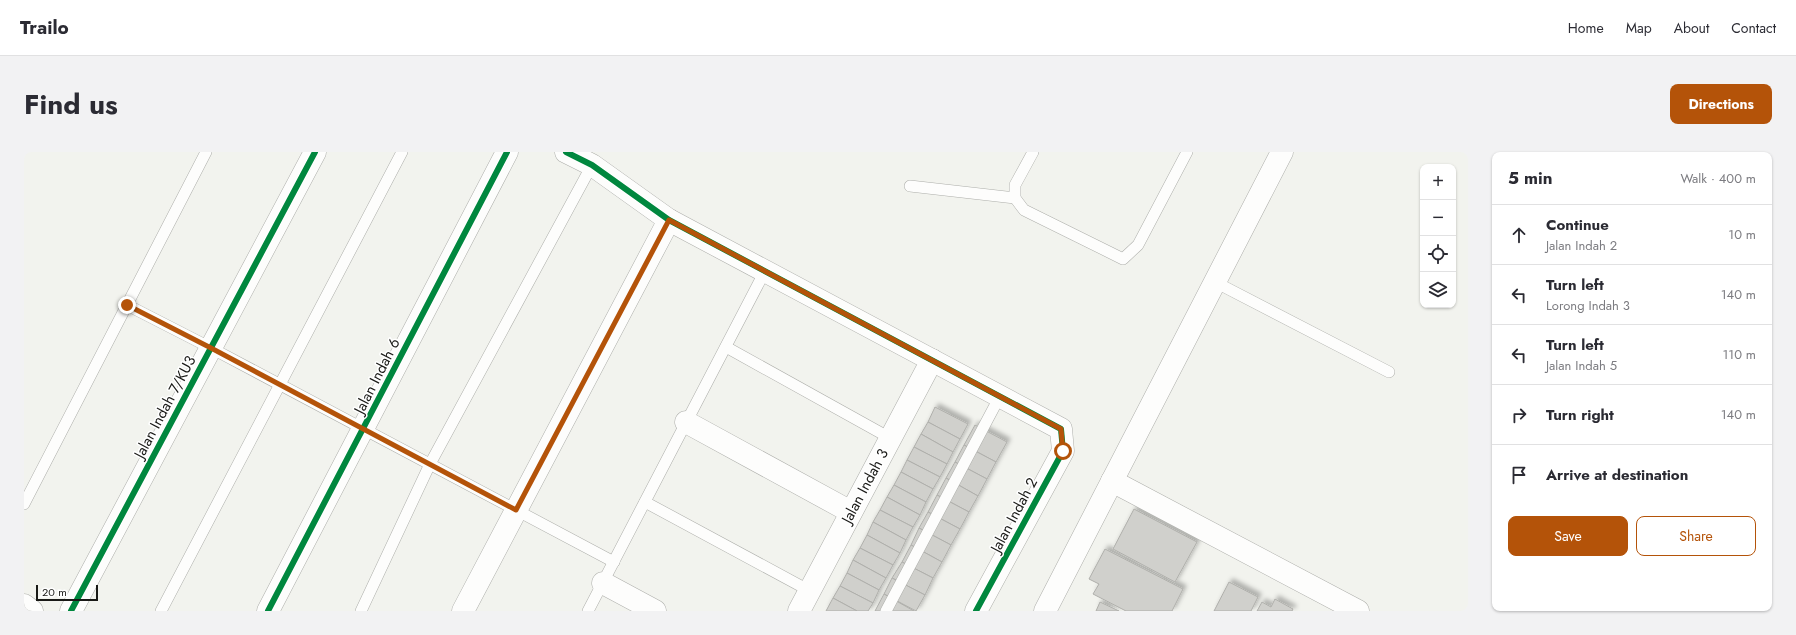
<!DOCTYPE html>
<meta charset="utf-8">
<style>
body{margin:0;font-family:Jost,sans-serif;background:#f2f2f3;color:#2b2b33}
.controls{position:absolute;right:12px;top:12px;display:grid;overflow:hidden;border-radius:8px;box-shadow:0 1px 3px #0004}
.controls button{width:36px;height:36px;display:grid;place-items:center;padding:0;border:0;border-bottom:1px solid #e1e1e2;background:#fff;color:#2b2b33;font:20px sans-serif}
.scale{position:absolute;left:12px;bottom:10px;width:62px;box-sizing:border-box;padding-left:4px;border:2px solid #191916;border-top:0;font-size:11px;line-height:14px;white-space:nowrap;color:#191916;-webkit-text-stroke:3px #fff;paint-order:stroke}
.stop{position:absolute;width:12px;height:12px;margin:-9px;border:3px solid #b45309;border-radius:50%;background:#fff}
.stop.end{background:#b45309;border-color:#fff;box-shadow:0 1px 4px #0008}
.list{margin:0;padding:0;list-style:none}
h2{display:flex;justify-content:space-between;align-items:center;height:52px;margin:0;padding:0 16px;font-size:17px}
h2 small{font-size:13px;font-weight:400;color:#7c7c81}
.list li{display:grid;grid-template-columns:26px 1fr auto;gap:12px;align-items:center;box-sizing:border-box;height:60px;padding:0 16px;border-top:1px solid #e1e1e2}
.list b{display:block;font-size:15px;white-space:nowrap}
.list p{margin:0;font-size:13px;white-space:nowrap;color:#7c7c81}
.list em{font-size:13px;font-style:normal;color:#7c7c81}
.actions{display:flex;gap:8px;padding:12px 16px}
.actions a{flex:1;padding:9px 0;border:1px solid #b45309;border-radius:8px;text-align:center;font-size:14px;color:#b45309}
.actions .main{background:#b45309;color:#fff}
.icon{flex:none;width:22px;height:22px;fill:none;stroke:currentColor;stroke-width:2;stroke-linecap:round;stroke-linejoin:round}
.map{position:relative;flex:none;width:1444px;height:459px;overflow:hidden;border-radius:8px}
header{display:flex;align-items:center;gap:24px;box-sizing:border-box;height:56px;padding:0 20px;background:#fff;border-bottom:1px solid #e1e1e2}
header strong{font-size:19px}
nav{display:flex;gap:22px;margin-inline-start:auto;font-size:14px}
.intro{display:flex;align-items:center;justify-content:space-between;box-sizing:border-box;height:96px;padding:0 24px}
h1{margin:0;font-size:28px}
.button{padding:10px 18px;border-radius:8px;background:#b45309;color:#fff;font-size:14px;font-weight:700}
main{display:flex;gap:24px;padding:0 24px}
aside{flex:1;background:#fff;border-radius:8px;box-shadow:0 1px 3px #0004}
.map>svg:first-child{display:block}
.building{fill:#d0d0cc;stroke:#afafab;filter:url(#shadow)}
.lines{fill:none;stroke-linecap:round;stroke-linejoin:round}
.service-casing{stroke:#adaeaa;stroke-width:12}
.minor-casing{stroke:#adaeaa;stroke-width:23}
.service{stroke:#fdfdfc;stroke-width:11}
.minor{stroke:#fdfdfc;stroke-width:22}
.cycleway-casing{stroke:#fff;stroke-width:8}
.cycleway{stroke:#00873e;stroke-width:6}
.route{stroke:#b45309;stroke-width:5}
.labels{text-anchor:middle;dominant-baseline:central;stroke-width:3;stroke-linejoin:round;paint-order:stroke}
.street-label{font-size:15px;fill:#191916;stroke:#fff}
</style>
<header>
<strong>Trailo</strong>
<nav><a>Home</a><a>Map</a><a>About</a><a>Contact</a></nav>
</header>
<div class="intro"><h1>Find us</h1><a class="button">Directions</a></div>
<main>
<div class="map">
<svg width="1444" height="459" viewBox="0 0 1444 459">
<defs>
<filter id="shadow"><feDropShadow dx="3.5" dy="-3.5" stdDeviation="2" flood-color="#0004"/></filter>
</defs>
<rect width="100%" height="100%" fill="#f2f3ee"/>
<!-- building -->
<g class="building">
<polygon points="911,255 944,272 936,287 904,270"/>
<polygon points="904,270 936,287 929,300 897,282"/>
<polygon points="951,273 983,290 972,310 940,293"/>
<polygon points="897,282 929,300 923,312 890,295"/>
<polygon points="940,293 972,310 963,327 931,310"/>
<polygon points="890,295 923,312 916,325 883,308"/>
<polygon points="883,308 916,325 909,337 877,320"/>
<polygon points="931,310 963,327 954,344 922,326"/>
<polygon points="877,320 909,337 902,350 870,333"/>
<polygon points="922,326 954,344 945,360 913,343"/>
<polygon points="870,333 902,350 896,363 863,345"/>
<polygon points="913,343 945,360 936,377 904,360"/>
<polygon points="863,345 896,363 889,375 856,358"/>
<polygon points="1110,357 1173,390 1151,430 1089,397"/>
<polygon points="856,358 889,375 882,388 849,370"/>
<polygon points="904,360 936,377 927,393 895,376"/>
<polygon points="849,370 882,388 876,401 843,383"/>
<polygon points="895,376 927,393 918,410 887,393"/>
<polygon points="843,383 876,401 869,413 836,396"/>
<polygon points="887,393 918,410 909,426 878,410"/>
<polygon points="836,396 869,413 862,426 829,408"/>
<polygon points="1081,397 1159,437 1148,459 1102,459 1069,442 1075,432 1065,427"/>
<polygon points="829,408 862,426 855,438 823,421"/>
<polygon points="878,410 909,426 901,443 868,426"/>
<polygon points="823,421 855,438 849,451 816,434"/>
<polygon points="868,426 901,443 892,459 860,442"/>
<polygon points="1205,430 1234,445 1227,459 1190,459"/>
<polygon points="816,434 849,451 844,459 833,459 809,446"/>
<polygon points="860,442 890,459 851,459"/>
<polygon points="809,446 833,459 802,459"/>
<polygon points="1251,447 1269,457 1268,459 1233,459 1238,450 1247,455"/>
<polygon points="1076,450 1095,459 1072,459"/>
</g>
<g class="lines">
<!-- service casing -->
<g class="service-casing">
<g id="service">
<polyline points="1009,0 991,33 991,46 1000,58 1099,107 1114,93 1163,0"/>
<polyline points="886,34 991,46"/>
<polyline points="1191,130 1365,220"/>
<polyline points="103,153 187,196 590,410"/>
<polyline points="702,195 866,286"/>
<polyline points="621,350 786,439"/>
<polyline points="0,352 182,0"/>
<polyline points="137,459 378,0"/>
<polyline points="337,459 406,312 568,13"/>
<polyline points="564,459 741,119"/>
<polyline points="862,459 976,244"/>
</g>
</g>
<!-- minor casing -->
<g class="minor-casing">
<g id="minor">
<polyline points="542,0 568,13 645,68 1037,277 1039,299 952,459"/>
<polyline points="662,270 827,360"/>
<polyline points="1088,329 1334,459"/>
<polyline points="579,431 631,459"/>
<polyline points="0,453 8,459"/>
<polyline points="47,459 291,0"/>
<polyline points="244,459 483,0"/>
<polyline points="439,459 645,68"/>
<polyline points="775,459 908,208"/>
<polyline points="1021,459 1258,0"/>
</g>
</g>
<!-- service -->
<use href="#service" class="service"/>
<!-- minor -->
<use href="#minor" class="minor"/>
<!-- cycleway casing -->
<g class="cycleway-casing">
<g id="cycleway">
<polyline points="542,0 568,13 645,68 1037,277 1039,299 952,459"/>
<polyline points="47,459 291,0"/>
<polyline points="244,459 483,0"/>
</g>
</g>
<!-- cycleway -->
<use href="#cycleway" class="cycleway"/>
</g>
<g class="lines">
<!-- route -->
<polyline class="route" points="103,153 187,196 492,358 645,68 1037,277 1039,299"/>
</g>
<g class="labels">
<!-- street labels -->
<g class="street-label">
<text transform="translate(353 224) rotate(-63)">Jalan Indah 6</text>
<text transform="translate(141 255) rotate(-62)">Jalan Indah 7/KU3</text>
<text transform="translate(841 334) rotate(-62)">Jalan Indah 3</text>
<text transform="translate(990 363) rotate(-62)">Jalan Indah 2</text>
</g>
</g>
</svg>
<div class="controls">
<button>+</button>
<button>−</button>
<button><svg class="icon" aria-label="locate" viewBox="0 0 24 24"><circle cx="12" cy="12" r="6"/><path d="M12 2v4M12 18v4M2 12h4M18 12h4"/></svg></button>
<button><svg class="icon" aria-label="layers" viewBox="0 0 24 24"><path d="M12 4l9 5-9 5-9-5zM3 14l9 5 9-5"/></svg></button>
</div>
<div class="scale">20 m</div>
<div class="stop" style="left:1039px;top:299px"></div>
<div class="stop end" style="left:103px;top:153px"></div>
</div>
<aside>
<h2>5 min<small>Walk · 400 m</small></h2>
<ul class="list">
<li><svg class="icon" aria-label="ahead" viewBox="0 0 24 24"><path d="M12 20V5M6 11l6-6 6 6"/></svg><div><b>Continue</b><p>Jalan Indah 2</p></div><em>10 m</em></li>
<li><svg class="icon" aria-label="left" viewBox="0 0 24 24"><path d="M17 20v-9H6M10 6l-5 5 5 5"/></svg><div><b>Turn left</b><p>Lorong Indah 3</p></div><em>140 m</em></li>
<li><svg class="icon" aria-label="left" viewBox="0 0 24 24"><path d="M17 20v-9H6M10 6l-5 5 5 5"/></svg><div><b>Turn left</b><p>Jalan Indah 5</p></div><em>110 m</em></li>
<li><svg class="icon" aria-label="right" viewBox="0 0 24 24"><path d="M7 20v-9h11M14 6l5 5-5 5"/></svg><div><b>Turn right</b></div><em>140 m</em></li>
<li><svg class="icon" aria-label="arrive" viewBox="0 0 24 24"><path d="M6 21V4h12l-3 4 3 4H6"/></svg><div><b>Arrive at destination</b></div></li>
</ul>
<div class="actions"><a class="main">Save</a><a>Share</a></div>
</aside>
</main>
